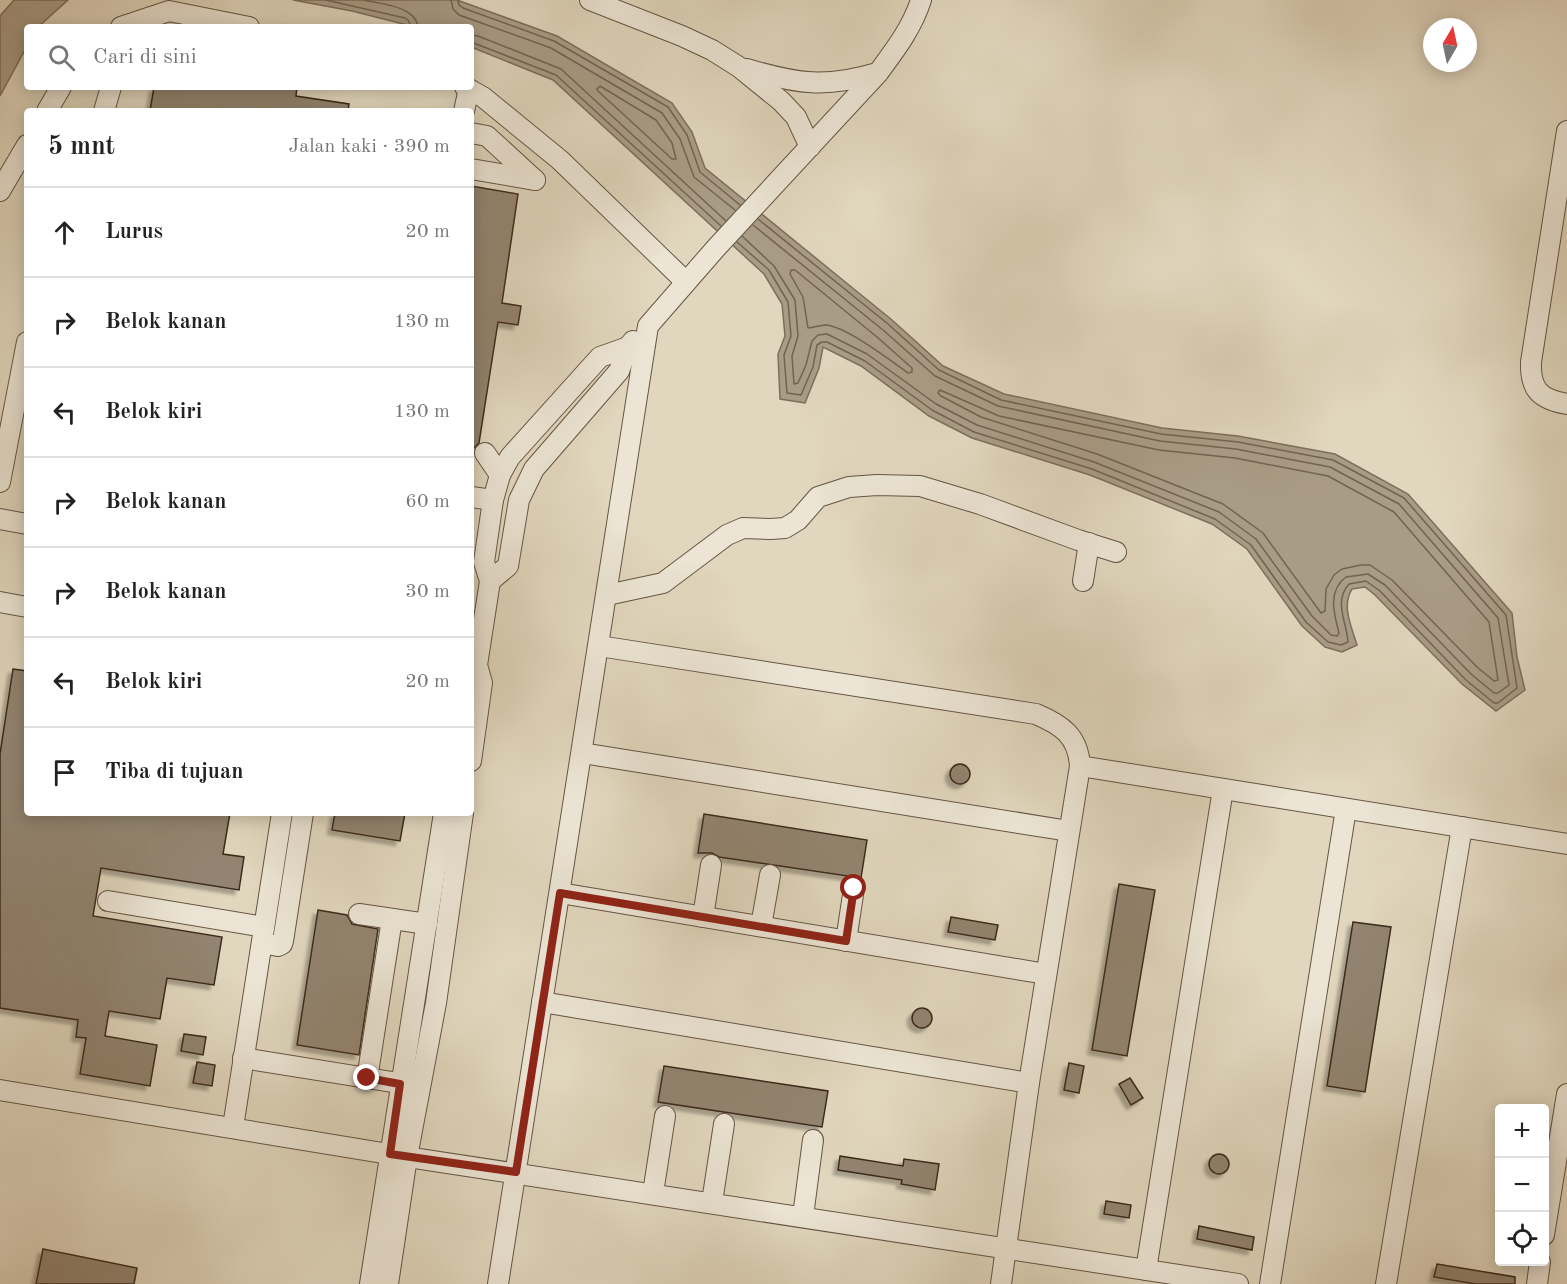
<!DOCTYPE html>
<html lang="id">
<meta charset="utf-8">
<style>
body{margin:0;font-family:"Old Standard TT",serif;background:#f6f6f6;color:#222}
.controls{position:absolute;right:18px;bottom:18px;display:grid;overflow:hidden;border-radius:6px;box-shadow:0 3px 15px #0003}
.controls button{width:54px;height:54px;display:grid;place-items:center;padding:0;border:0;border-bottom:2px solid #e0e0e0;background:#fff;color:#222;font:30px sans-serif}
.compass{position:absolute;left:1423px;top:18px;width:54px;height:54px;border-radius:50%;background:#fff;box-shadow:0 3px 15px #0003;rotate:9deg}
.stop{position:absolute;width:18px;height:18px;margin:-14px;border:4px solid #8f2418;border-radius:50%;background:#fff}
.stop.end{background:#8f2418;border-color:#fff;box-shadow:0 2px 6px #0008}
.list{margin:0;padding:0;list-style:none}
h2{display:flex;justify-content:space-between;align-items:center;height:78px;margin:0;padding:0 24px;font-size:26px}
h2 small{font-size:20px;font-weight:400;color:#767676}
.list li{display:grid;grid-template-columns:39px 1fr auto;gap:18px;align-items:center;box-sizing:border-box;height:90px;padding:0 24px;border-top:2px solid #e0e0e0}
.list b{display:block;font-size:22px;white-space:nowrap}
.list em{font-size:20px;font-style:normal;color:#767676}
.icon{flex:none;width:33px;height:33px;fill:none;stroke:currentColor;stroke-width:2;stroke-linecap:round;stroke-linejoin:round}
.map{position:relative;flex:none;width:1567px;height:1284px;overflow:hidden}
.search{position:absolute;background:#fff;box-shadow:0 3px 15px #0003;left:24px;top:24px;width:450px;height:66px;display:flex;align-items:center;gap:15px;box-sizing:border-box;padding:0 21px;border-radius:6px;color:#767676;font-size:22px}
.panel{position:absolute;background:#fff;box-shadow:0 3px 15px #0003;left:24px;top:108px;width:450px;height:708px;border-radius:6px}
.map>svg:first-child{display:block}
.water{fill:#a99c87;stroke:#7d6e5c;stroke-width:1.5}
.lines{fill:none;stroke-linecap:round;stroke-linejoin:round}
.shore{stroke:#726351;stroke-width:1.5}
.building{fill:#928470;stroke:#3c2a1b;stroke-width:1.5;filter:url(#shadow)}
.minor-casing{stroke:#655544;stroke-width:22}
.minor{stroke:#ece5d5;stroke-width:20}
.route{stroke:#8f2418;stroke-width:8}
</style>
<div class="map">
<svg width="1567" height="1284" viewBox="0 0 1567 1284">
<defs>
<filter id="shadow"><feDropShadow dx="-4.5" dy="4.5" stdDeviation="1.5" flood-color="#0004"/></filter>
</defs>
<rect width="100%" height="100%" fill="#e1d7be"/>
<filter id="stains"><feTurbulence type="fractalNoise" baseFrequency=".00333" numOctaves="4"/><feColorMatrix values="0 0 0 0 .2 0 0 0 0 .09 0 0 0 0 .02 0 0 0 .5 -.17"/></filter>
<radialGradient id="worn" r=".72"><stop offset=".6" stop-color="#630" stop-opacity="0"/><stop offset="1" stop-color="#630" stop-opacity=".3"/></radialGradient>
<!-- water -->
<g class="water">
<polygon points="14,0 68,0 38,27 27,27 27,46 0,96 0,16"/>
<path d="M293 0H457L557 36 672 103 692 132 705 168 892 320 943 366 1004 394 1162 428 1238 436 1335 454 1408 494 1512 613 1517 657 1525 690 1496 711 1462 684 1375 595 1365 587 1352 589C1341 606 1352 628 1357 645L1342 652 1325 647 1302 626 1247 549 1212 524 1090 475 972 438 929 416 861 366 823 347 819 368 805 403 780 399 778 354 785 336 782 304 764 274 553 80 471 47V27H415L352 11Z"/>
</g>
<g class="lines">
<!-- shore -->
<g class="shore">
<polyline points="326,0 405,18 409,21 410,27"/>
<path d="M364 0C380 4 416 6 418 27"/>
<polyline points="451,0 453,9 459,15 551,48 662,113 680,139 694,177 735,210"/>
<polyline points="458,0 459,5 463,8 554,41 668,107 687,135 700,172 740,205"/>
<polyline points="471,35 478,36 561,69 726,221"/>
<polyline points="471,42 556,75 721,226"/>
<polygon points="600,86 656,120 672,143 676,159 672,159 598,91 597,89"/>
<path d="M742 236 774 266 795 300 798 336 792 356 794 384 798 383 806 365 812 341 818 335 827 334 867 354 936 404 977 425 1094 462 1219 512 1256 539 1312 616 1331 635 1337 636 1339 633C1334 614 1327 591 1346 577L1368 574 1385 585 1471 674 1494 693H1498L1509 685 1498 618 1399 504 1330 467 1236 449 1160 441 998 406 935 376 883 330 753 225"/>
<path d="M737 242 769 270 788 302 791 336 784 355 787 393 801 395 813 367 817 345 822 342H827L865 361 932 410 974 432 1092 469 1215 519 1251 545 1306 622 1328 642 1341 645 1348 642C1347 622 1333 602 1349 584L1366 581 1380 591 1466 680 1494 703H1498L1517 688 1506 615 1404 498 1333 460 1238 442 1161 434 1001 400 939 370 888 324 758 219"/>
<path d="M791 270H795L877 337 912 368V372L908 373C890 360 847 327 826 325 819 325 814 328 808 328L803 297 790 274Z"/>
<polygon points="940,390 999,416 1159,450 1235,458 1328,476 1394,512 1489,622 1498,680 1494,681 1477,667 1392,580 1370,565 1361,565 1342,569 1334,575 1326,589 1325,611 1321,613 1263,533 1223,504 1097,454 981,417 941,396 938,393"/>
</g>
</g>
<!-- building -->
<g class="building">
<polygon points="154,87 297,87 296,96 349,104 348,111 150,111"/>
<polygon points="471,186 518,194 502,303 521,306 518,325 498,322 479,443 474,448 471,448"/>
<polygon points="13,669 27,671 27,813 230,813 223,854 244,857 239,890 101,868 93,916 222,937 214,985 167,978 160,1019 109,1011 105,1036 157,1045 150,1086 80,1074 86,1038 76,1037 78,1020 0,1008 0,754"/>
<circle cx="960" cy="774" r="10"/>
<polygon points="335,813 405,813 400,841 332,830"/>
<polygon points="704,814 867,840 861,878 719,857 712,853 698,853"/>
<polygon points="1119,884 1155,890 1127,1056 1092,1050"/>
<polygon points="318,910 347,915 352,924 378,929 359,1055 297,1045"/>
<polygon points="951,917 998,925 995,940 948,932"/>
<polygon points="1353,922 1391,927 1365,1092 1327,1086"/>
<circle cx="922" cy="1018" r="10"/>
<polygon points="184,1034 206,1037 203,1055 181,1051"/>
<polygon points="197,1062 215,1065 212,1086 193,1083"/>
<polygon points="1069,1063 1084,1066 1079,1093 1064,1090"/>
<polygon points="664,1066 828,1091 822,1127 658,1102"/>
<polygon points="1130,1078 1143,1098 1131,1105 1119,1084"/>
<circle cx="1219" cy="1164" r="10"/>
<polygon points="840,1156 903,1166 904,1159 939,1164 935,1190 901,1184 902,1180 838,1170"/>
<polygon points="1106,1201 1131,1205 1129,1218 1104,1214"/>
<polygon points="1199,1226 1254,1237 1252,1250 1197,1239"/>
<polygon points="43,1249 137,1268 134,1284 36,1284"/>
<polygon points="1437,1264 1515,1277 1515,1284 1475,1284 1434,1277"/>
</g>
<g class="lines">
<!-- minor casing -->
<g class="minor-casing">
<g id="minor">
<polyline points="590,0 682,36 712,50 739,67 781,101 796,117 810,147"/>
<polyline points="121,27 169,11 249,27"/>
<path d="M747 69C797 84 826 88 877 73"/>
<polyline points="465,87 483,97 560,160 686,282"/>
<polyline points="47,111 61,87"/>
<polyline points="104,111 111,87"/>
<polyline points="464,111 469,89"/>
<path d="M1567 131 1531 362C1530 389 1539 399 1567 404"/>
<polyline points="471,133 487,136 535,180"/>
<polyline points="471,169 535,180"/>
<polyline points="0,191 27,145"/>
<polyline points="485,453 500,475"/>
<polyline points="0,482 27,342"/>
<polyline points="471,497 493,500"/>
<polyline points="0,519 27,524"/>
<polyline points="490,581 508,566 519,500 534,469 619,371 628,347 633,341"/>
<polyline points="1083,581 1089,543"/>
<polyline points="607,595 663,583 727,535 743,528 771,529 785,528 798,520 818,497 849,487 877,485 920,486 980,504 1078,540 1116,552"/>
<polyline points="0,602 27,607"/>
<path d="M599 646 1036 714C1062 725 1078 736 1080 766L1029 1083 1001 1284"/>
<polyline points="582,753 1069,831"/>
<polyline points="471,761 482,683 477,665 490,581 484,562 493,500 500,475 510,457 600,357 628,347"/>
<polyline points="1080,766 1567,844"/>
<polyline points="560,893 1046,974"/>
<polyline points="108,901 264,927"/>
<polyline points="359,914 427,924"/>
<polyline points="703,917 711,865"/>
<polyline points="761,926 770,875"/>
<polyline points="846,941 854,888"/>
<polyline points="262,943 278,946 282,944 283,941 303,813"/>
<polyline points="542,1002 1029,1083"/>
<polyline points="243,1058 411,1085"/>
<polyline points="367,1079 392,919"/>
<polyline points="0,1090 407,1157 1238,1284"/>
<polyline points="233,1127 282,813"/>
<polyline points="653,1193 665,1116"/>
<polyline points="712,1202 724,1124"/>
<polyline points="803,1216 813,1140"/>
<polyline points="1544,1235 1567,1094"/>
<polyline points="1146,1270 1223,789"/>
<polyline points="370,1284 444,813"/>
<polyline points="388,1284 407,1157 436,1003 463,813"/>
<path d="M498 1284 648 326 716 248 878 73C895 50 912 28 921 0"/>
<polyline points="1270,1284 1346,809"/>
<polyline points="1386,1284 1462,827"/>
<polyline points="1537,1284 1540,1262"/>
</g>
</g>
<!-- minor -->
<use href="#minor" class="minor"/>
</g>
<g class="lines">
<!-- route -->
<polyline class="route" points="367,1078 400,1084 390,1154 516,1172 560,893 846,941 854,888"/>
</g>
<rect width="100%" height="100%" filter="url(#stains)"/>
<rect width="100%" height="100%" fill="url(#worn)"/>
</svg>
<div class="controls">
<button>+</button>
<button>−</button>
<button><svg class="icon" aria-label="locate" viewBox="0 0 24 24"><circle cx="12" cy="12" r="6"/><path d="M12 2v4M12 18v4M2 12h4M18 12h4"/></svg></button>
</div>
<svg class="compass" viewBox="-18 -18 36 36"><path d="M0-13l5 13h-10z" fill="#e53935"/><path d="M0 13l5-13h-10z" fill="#767676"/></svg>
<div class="stop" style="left:854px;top:888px"></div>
<div class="stop end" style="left:367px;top:1078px"></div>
<div class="search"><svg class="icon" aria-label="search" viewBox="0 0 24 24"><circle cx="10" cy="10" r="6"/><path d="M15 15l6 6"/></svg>Cari di sini</div>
<section class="panel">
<h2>5 mnt<small>Jalan kaki · 390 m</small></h2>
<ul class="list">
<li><svg class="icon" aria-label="ahead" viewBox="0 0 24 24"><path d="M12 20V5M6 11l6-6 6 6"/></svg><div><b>Lurus</b></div><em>20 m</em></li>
<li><svg class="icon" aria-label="right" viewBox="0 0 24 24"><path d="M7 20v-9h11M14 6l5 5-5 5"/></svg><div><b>Belok kanan</b></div><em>130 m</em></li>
<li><svg class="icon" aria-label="left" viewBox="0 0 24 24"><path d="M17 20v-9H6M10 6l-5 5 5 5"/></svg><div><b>Belok kiri</b></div><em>130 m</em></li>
<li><svg class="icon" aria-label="right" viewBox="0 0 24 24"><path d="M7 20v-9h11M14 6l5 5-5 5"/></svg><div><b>Belok kanan</b></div><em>60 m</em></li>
<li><svg class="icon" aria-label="right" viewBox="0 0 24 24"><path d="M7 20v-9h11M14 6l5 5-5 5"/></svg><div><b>Belok kanan</b></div><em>30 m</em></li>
<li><svg class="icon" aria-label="left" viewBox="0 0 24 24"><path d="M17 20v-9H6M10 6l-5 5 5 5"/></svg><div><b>Belok kiri</b></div><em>20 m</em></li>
<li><svg class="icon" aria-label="arrive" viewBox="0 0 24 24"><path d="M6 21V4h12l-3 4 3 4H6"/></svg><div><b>Tiba di tujuan</b></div></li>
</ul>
</section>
</div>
